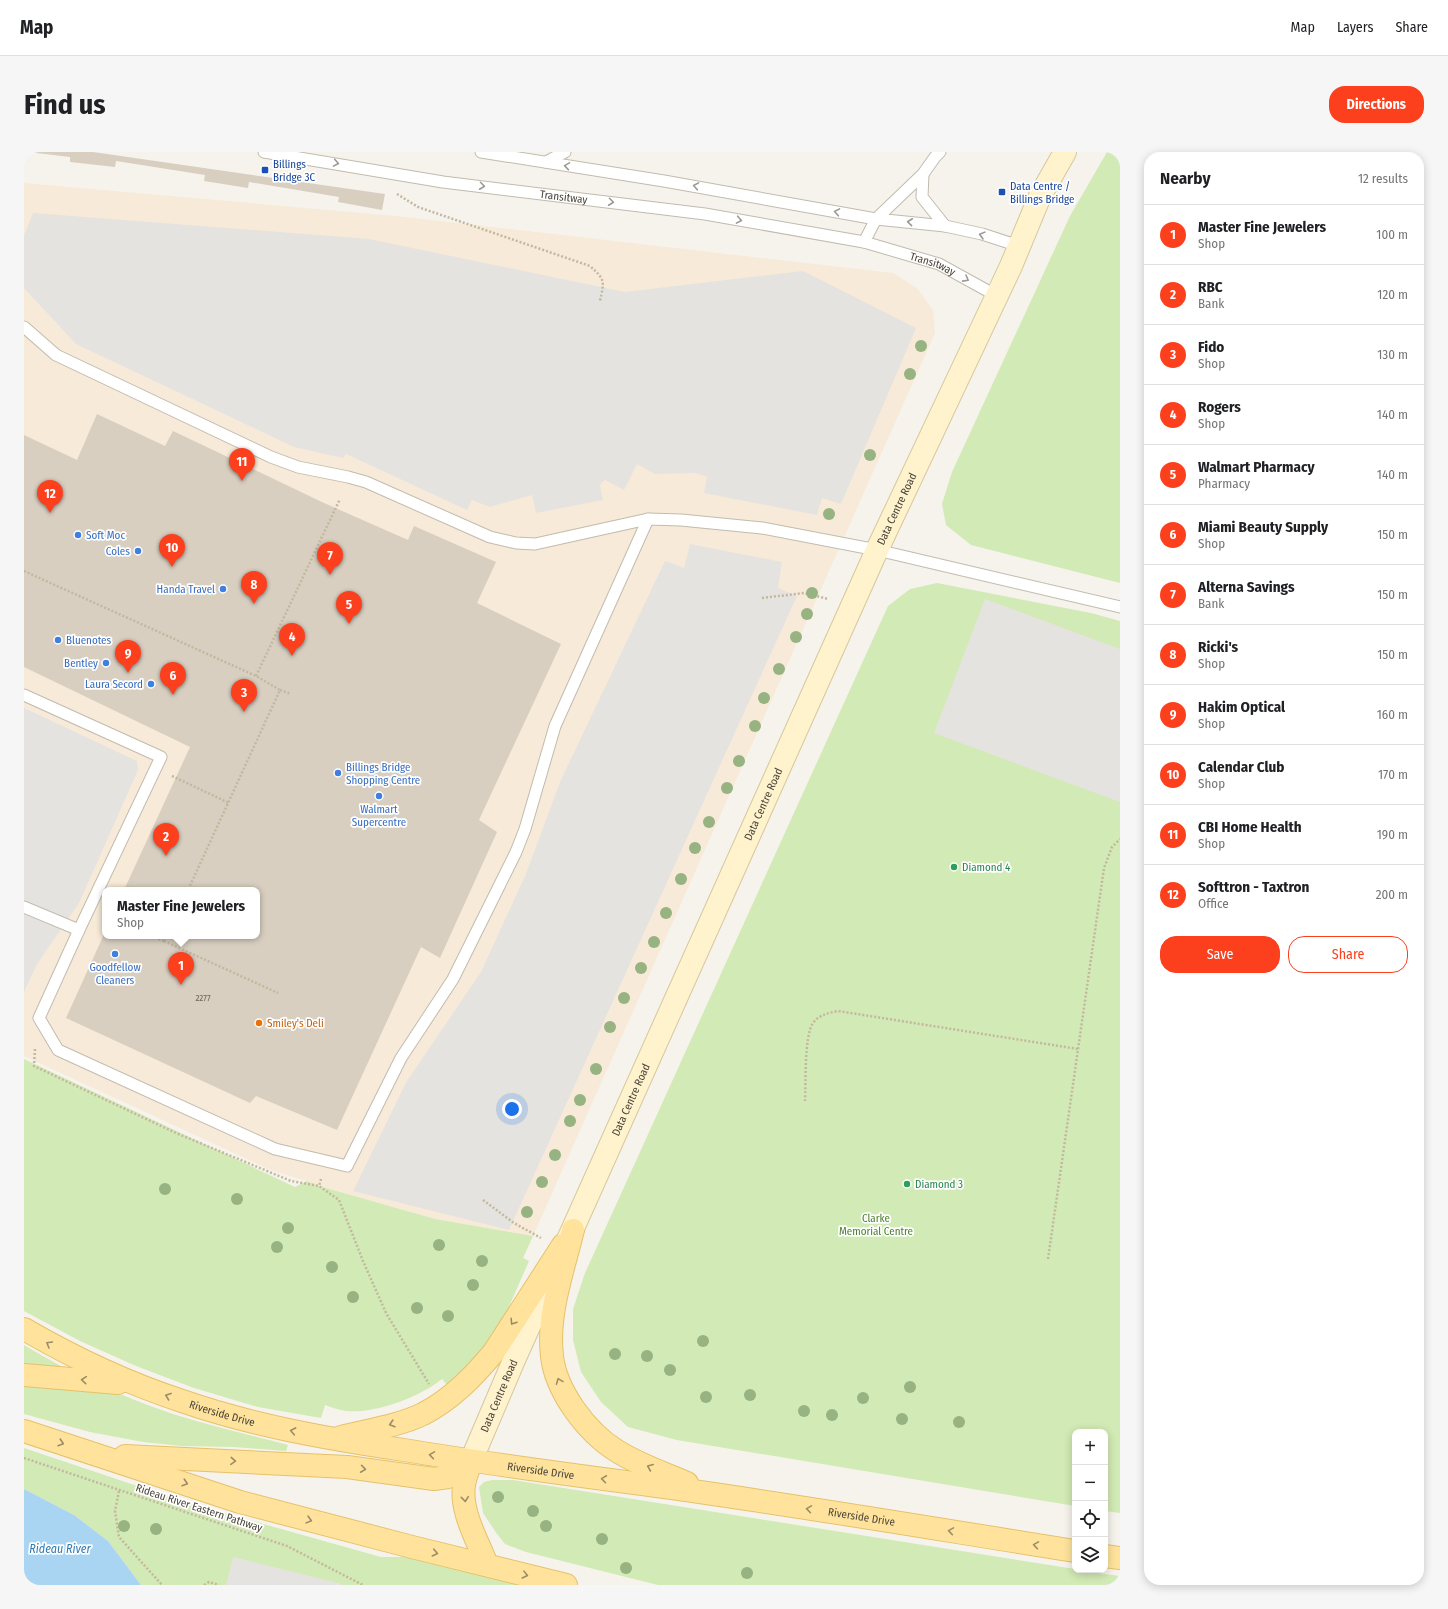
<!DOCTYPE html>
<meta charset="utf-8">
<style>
body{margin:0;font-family:"Fira Sans Condensed",sans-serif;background:#f6f6f6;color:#202124}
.controls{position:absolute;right:12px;bottom:12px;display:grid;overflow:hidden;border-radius:8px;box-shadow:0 2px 10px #0003}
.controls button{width:36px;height:36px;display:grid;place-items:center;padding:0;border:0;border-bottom:1px solid #e0e0e0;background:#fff;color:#202124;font:20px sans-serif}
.you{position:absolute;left:488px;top:957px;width:14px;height:14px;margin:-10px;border:3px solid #fff;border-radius:50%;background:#1a73e8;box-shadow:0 0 0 6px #1a73e833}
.badge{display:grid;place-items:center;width:26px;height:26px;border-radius:50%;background:#fc3f1d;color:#fff;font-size:13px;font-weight:700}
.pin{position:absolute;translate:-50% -33px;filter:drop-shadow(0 1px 2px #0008)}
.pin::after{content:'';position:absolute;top:21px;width:14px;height:12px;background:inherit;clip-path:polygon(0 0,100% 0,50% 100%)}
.popup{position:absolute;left:78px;top:735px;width:158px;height:52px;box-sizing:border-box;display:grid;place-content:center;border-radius:8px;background:#fff;filter:drop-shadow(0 1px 3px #0005);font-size:13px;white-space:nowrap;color:#757577}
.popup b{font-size:15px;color:#202124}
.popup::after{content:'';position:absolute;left:50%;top:100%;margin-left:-8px;border:8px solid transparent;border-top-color:#fff}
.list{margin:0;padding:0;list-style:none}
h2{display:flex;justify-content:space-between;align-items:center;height:52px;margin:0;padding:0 16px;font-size:17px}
h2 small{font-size:13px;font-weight:400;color:#757577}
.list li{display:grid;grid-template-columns:26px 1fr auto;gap:12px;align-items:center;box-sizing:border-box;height:60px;padding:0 16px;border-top:1px solid #e0e0e0}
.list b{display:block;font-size:15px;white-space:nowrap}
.list p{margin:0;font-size:13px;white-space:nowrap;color:#757577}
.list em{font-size:13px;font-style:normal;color:#757577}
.actions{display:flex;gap:8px;padding:12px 16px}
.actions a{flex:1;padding:9px 0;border:1px solid #fc3f1d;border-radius:16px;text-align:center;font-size:14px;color:#fc3f1d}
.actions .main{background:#fc3f1d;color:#fff}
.icon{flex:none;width:22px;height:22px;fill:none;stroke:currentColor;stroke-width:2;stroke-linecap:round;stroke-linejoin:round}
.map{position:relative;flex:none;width:1096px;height:1433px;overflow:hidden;border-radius:16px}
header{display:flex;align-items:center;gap:24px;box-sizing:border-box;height:56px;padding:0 20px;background:#fff;border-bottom:1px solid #e0e0e0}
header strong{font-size:19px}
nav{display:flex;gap:22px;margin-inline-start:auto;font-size:14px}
.intro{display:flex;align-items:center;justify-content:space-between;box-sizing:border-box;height:96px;padding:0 24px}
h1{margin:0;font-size:28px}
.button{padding:10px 18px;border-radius:16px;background:#fc3f1d;color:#fff;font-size:14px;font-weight:700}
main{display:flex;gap:24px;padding:0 24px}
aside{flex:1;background:#fff;border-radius:16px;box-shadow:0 2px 10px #0003}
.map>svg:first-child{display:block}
.commercial{fill:#f7ead8;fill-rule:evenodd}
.green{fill:#d2eab5}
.parking{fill:#e5e3e0}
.water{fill:#a9d4f2}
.building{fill:#d8cfc1}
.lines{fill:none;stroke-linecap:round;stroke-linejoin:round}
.lane-casing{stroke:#c2bbae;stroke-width:13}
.secondary-casing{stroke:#d6c79b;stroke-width:24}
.primary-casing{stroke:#e6c16a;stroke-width:24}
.path{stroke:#c4b79f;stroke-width:2.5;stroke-dasharray:2 2;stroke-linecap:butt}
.lane{stroke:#fff;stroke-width:11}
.secondary{stroke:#fff3cd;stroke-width:22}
.primary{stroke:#ffe39c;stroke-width:22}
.tree{fill:#97b381}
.oneway{stroke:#9c9892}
.oneway2{stroke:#9c8c66}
.transit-dot{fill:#1a4fb4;stroke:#fff;stroke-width:1.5}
.shop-dot{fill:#3f7fe0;stroke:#fff;stroke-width:1.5}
.leisure-dot{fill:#2e9e5b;stroke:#fff;stroke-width:1.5}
.food-dot{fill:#e8710a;stroke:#fff;stroke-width:1.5}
.labels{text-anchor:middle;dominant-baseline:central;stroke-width:3.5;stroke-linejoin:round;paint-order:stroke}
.number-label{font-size:9px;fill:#6e675b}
.transit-label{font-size:11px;fill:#164399;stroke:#fff;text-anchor:start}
.street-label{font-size:11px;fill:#4b4439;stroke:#fff}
.shop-label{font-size:11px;fill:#366cbe;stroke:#fff;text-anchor:end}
.leisure-label{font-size:11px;fill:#27864d;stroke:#fff;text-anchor:start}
.food-label{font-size:11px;fill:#c56008;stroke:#fff;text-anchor:start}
.park-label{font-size:11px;fill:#4a7f2a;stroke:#fff}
.water-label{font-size:12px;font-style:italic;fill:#2e7ab2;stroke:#fff}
</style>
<header>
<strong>Map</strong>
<nav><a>Map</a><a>Layers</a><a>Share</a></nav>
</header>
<div class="intro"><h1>Find us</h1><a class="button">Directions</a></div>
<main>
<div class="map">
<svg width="1096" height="1433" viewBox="0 0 1096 1433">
<rect width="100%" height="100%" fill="#f6f3ec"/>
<!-- commercial -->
<path class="commercial" d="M0 31 372 64 869 121 893 136 909 158 911 181 509 1084 411 1067 295 1034 283 1029 249 1019 0 904ZM81 738H233V784H81Z"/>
<!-- green -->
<g class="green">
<polygon points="1083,0 1096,0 1096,431 947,393 922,373 918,352 928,320 1046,64"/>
<polygon points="913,431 1067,461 1096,469 1096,1361 1081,1359 1081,1280 1051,1280 1051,1354 653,1288 604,1275 577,1250 557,1220 549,1188 549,1157 561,1121 864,454 886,437"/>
<path d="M0 907 271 1035 283 1029 295 1034 411 1067 509 1084 499 1106 505 1109 476 1175 442 1218 423 1233 418 1227C396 1245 351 1262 322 1259 315 1258 307 1255 301 1253L297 1266 234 1255 170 1236 112 1214 56 1189 0 1159Z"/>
<path d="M0 1193C46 1221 98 1245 149 1262 187 1274 226 1283 264 1293L262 1299 210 1295 158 1294 119 1290 66 1280 0 1262Z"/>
<polygon points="0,1296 161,1350 357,1405 428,1405 542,1433 117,1433 84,1389 50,1363 0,1337"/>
<polygon points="468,1328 489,1328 1051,1417 1051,1418 1096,1424 1096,1433 634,1433 502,1400 481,1392 473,1382 459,1361 455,1335 460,1330"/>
</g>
<!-- parking -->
<g class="parking">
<polygon points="9,61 345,87 601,140 779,119 892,176 817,352 798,346 793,363 680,341 683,325 672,321 631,322 613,312 600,338 581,328 578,330 576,333 579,348 512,361 508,343 466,355 448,348 443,358 322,302 319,306 270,295 52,192 0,136 0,84"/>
<polygon points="666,392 758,410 754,436 773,444 485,1078 329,1039 383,929 457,820 502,722 536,630 641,409 660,416"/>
<polygon points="961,447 1096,497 1096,650 910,581"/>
<polygon points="0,556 113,609 114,618 55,751 13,812 0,840"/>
<polygon points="209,1405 318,1432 317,1433 202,1433"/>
</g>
<!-- water -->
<polygon class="water" points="0,1337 50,1363 84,1389 117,1433 0,1433"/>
<!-- building -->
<g class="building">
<polygon points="4,0 69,0 361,42 358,58 314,50 315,45 225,30 224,36 180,29 181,23 92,9 91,15 46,10 46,5"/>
<polygon points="73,262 141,294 149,279 300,351 384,388 390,374 472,410 453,451 537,492 455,668 473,680 416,806 397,795 313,978 232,944 226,951 42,866 81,780 81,784 233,784 233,738 100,738 166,595 0,515 0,283 53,308"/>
</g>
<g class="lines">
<!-- lane casing -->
<g class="lane-casing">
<g id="lane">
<path id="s1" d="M240 0 419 30 681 62 840 90 915 112 973 144"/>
<polyline points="457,0 640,29 852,67 921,74 958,82 995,94"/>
<polyline points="522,10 541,0"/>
<polyline points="899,22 898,45 921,74"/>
<polyline points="840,90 852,67 899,22 911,5 916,0"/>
<polyline points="0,175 32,203 247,305 274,315 324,325 342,330 466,385 492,391 511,392 624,367 657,368 738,376 853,398 1096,455"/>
<polyline points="0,543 137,605 55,778"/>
<polyline points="0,755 55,778 15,866 34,898 251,997 323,1014 377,906 429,827 492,700 501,677 531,574 624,367"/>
</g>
</g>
<!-- secondary casing -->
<g class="secondary-casing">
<g id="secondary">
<path id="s2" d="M447 1309 490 1208 853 398 987 114 1016 44 1041 0"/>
</g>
</g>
<!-- primary casing -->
<g class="primary-casing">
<g id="primary">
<path d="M549 1078C539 1119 523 1162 528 1204 530 1224 539 1241 550 1257 562 1274 575 1288 593 1299 615 1313 640 1321 663 1331"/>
<path id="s3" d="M0 1177C50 1206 103 1231 158 1249 230 1274 305 1287 380 1298 464 1312 548 1323 633 1334 772 1353 912 1377 1051 1399"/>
<polyline points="0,1223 94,1231"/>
<polyline points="0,1279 216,1350 388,1395 542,1433"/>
<path d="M317 1285C344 1278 374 1274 399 1262 428 1247 450 1224 470 1200L539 1093"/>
<polyline points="101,1304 323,1315 410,1327 424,1325 447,1309"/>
<path d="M447 1309C445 1317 441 1325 440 1333 436 1360 454 1389 463 1413"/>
<polyline points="1081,1404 1096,1406"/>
</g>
</g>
<!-- path -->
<g class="path">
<path d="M373 42 394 55 566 114C582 128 580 130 576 149"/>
<polyline points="0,419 232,524 256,538 164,738"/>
<polyline points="738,446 780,441 804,447"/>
<polyline points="232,524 316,347"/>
<polyline points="256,538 267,542"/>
<polyline points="148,624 205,651"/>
<polyline points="127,784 140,789 142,784"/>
<polyline points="140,789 254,841"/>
<polyline points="11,897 10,914 152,981 267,1029 295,1034"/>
<path d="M781 949C782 932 780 884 789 871 795 863 804 861 814 859L1054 897"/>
<polyline points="297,1027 295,1034 315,1048 339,1109 362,1161 405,1232"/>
<polyline points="459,1048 490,1071 517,1086"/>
<polyline points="1024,1107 1080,716 1088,695 1096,687"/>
<polyline points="0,1306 263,1394 339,1433"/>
<polyline points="95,1339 91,1359 95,1385 138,1433"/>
<polyline points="180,1433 185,1430 195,1433"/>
</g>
<!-- lane -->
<use href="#lane" class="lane"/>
<!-- secondary -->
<use href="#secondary" class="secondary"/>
<!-- primary -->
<use href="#primary" class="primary"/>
</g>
<!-- trees -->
<g class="tree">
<circle cx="897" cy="194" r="6"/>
<circle cx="886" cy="222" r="6"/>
<circle cx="846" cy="303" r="6"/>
<circle cx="805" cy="362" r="6"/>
<circle cx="788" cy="441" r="6"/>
<circle cx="783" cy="462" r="6"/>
<circle cx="772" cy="485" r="6"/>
<circle cx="755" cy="517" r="6"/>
<circle cx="740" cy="546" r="6"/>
<circle cx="731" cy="574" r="6"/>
<circle cx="715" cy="609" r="6"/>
<circle cx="703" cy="636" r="6"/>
<circle cx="685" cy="670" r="6"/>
<circle cx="671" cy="696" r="6"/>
<circle cx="657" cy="727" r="6"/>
<circle cx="642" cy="761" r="6"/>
<circle cx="630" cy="790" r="6"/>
<circle cx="617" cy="816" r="6"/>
<circle cx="600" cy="846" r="6"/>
<circle cx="586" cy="875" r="6"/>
<circle cx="572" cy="917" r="6"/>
<circle cx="556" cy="948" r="6"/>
<circle cx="546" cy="969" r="6"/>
<circle cx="531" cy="1003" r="6"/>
<circle cx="518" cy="1030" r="6"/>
<circle cx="141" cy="1037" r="6"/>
<circle cx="213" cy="1047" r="6"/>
<circle cx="503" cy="1060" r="6"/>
<circle cx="264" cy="1076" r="6"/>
<circle cx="415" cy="1093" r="6"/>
<circle cx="253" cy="1095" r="6"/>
<circle cx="458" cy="1109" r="6"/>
<circle cx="308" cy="1115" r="6"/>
<circle cx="449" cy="1133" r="6"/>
<circle cx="329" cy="1145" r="6"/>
<circle cx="393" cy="1156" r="6"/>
<circle cx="424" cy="1164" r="6"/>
<circle cx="679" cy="1189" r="6"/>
<circle cx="591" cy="1202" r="6"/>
<circle cx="623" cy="1204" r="6"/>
<circle cx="646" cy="1218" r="6"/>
<circle cx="886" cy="1235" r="6"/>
<circle cx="726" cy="1243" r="6"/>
<circle cx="682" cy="1245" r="6"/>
<circle cx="839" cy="1246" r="6"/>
<circle cx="780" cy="1259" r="6"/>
<circle cx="808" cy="1263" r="6"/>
<circle cx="878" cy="1267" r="6"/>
<circle cx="935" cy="1270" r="6"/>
<circle cx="474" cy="1345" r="6"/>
<circle cx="509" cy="1359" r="6"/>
<circle cx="100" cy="1374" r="6"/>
<circle cx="522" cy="1374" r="6"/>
<circle cx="132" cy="1377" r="6"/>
<circle cx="578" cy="1387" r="6"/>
<circle cx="602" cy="1416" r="6"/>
<circle cx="723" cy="1421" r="6"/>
</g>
<!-- one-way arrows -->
<defs><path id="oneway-chevron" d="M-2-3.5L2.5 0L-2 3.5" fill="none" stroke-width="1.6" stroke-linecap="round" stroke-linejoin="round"/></defs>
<g class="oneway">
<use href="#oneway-chevron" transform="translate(312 11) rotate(10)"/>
<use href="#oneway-chevron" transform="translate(543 14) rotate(-171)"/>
<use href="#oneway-chevron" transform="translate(458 34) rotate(7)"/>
<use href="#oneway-chevron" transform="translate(672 34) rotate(-170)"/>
<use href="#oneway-chevron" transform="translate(587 50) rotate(7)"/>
<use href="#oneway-chevron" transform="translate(813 60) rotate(-170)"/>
<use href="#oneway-chevron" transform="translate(715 68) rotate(10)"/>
<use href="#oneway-chevron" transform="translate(886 70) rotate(-174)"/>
<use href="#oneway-chevron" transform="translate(958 83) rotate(-165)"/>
<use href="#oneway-chevron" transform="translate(942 127) rotate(29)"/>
</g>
<g class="oneway2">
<use href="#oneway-chevron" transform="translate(489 1170) rotate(123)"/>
<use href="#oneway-chevron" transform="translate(25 1192) rotate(-150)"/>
<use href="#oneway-chevron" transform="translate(60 1228) rotate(-175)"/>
<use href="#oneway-chevron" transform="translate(535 1229) rotate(-111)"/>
<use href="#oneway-chevron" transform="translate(144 1244) rotate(-160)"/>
<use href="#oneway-chevron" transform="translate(368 1272) rotate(163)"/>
<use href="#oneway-chevron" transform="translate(269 1279) rotate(-169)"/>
<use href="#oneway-chevron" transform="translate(37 1291) rotate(18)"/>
<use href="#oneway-chevron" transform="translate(408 1303) rotate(-171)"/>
<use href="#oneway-chevron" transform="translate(209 1309) rotate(3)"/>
<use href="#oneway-chevron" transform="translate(626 1315) rotate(-157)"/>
<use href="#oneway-chevron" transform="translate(339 1317) rotate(8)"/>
<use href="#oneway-chevron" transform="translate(580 1327) rotate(-172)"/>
<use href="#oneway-chevron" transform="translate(161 1331) rotate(18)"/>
<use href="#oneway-chevron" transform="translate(441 1347) rotate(84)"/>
<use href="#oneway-chevron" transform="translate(785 1357) rotate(-171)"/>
<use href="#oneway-chevron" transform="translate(285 1368) rotate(15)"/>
<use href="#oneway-chevron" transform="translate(927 1379) rotate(-171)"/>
<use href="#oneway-chevron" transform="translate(1012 1393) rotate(-171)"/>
<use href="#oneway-chevron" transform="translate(411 1401) rotate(13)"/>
<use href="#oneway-chevron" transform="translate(501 1423) rotate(14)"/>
</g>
<!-- markers -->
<g class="transit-dot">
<rect x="237" y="14" width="8" height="8" rx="2"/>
<rect x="974" y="36" width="8" height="8" rx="2"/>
</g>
<g class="shop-dot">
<circle cx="54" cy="383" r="4"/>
<circle cx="114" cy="399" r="4"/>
<circle cx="199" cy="437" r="4"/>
<circle cx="34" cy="488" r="4"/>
<circle cx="82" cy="511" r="4"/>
<circle cx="127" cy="532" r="4"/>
<circle cx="314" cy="621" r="4"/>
<circle cx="355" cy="644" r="4"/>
<circle cx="91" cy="802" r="4"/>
</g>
<g class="leisure-dot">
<circle cx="930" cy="715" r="4"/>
<circle cx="883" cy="1032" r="4"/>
</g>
<circle class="food-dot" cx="235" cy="871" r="4"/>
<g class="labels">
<!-- number labels -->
<g class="number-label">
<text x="179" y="846">2277</text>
</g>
<!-- transit labels -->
<g class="transit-label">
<text x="249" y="12">Billings<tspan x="249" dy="13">Bridge 3C</tspan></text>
<text x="986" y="34">Data Centre /<tspan x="986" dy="13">Billings Bridge</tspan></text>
</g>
<!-- street labels -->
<g class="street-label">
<text stroke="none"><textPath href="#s1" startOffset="303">Transitway</textPath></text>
<text stroke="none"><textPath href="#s1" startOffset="679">Transitway</textPath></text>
<text stroke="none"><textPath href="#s2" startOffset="1043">Data Centre Road</textPath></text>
<text stroke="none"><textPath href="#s2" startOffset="719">Data Centre Road</textPath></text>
<text stroke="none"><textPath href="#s2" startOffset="395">Data Centre Road</textPath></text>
<text stroke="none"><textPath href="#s2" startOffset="71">Data Centre Road</textPath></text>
<text stroke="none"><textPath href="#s3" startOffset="216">Riverside Drive</textPath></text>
<text stroke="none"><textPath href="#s3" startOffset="540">Riverside Drive</textPath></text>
<text transform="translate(175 1356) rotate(18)">Rideau River Eastern Pathway</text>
<text stroke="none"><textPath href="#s3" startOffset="864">Riverside Drive</textPath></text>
</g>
<!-- shop labels -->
<g class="shop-label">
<text x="62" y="383" text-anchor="start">Soft Moc</text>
<text x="106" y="399">Coles</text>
<text x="191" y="437">Handa Travel</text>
<text x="42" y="488" text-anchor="start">Bluenotes</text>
<text x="74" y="511">Bentley</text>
<text x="119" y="532">Laura Secord</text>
<text x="322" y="615" text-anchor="start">Billings Bridge<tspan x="322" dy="13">Shopping Centre</tspan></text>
<text x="355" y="657" text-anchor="middle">Walmart<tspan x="355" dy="13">Supercentre</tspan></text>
<text x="91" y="815" text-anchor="middle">Goodfellow<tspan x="91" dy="13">Cleaners</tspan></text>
</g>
<!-- leisure labels -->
<g class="leisure-label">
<text x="938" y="715">Diamond 4</text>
<text x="891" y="1032">Diamond 3</text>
</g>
<!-- food labels -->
<g class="food-label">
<text x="243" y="871">Smiley's Deli</text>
</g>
<!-- park labels -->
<g class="park-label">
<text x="852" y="1066">Clarke<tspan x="852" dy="13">Memorial Centre</tspan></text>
</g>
<!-- water labels -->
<g class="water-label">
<text x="36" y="1397">Rideau River</text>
</g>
</g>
</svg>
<div class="controls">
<button>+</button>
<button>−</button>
<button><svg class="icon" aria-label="locate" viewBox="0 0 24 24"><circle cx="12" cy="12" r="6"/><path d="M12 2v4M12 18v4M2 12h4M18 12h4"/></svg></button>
<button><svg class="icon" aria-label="layers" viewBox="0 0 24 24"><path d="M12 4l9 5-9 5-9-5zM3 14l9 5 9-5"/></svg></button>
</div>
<div class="you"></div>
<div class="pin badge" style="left:157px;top:833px">1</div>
<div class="popup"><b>Master Fine Jewelers</b>Shop</div>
<div class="pin badge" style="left:142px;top:704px">2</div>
<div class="pin badge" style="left:220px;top:560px">3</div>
<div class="pin badge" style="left:268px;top:504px">4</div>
<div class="pin badge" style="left:325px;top:472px">5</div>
<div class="pin badge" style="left:149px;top:543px">6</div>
<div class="pin badge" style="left:306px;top:423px">7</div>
<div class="pin badge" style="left:230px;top:452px">8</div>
<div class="pin badge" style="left:104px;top:521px">9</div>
<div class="pin badge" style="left:148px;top:415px">10</div>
<div class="pin badge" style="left:218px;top:329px">11</div>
<div class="pin badge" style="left:26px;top:361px">12</div>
</div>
<aside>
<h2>Nearby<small>12 results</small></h2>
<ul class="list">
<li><span class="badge">1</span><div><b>Master Fine Jewelers</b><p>Shop</p></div><em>100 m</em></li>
<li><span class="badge">2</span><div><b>RBC</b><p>Bank</p></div><em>120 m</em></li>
<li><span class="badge">3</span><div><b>Fido</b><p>Shop</p></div><em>130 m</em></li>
<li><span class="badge">4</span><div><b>Rogers</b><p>Shop</p></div><em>140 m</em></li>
<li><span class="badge">5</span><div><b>Walmart Pharmacy</b><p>Pharmacy</p></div><em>140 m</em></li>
<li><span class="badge">6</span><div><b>Miami Beauty Supply</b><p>Shop</p></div><em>150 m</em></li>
<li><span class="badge">7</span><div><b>Alterna Savings</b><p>Bank</p></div><em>150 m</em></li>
<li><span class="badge">8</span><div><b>Ricki's</b><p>Shop</p></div><em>150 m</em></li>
<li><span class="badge">9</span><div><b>Hakim Optical</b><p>Shop</p></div><em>160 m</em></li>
<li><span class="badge">10</span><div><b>Calendar Club</b><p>Shop</p></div><em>170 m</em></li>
<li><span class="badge">11</span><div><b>CBI Home Health</b><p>Shop</p></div><em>190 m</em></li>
<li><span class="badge">12</span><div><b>Softtron - Taxtron</b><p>Office</p></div><em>200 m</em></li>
</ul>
<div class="actions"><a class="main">Save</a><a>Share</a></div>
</aside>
</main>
